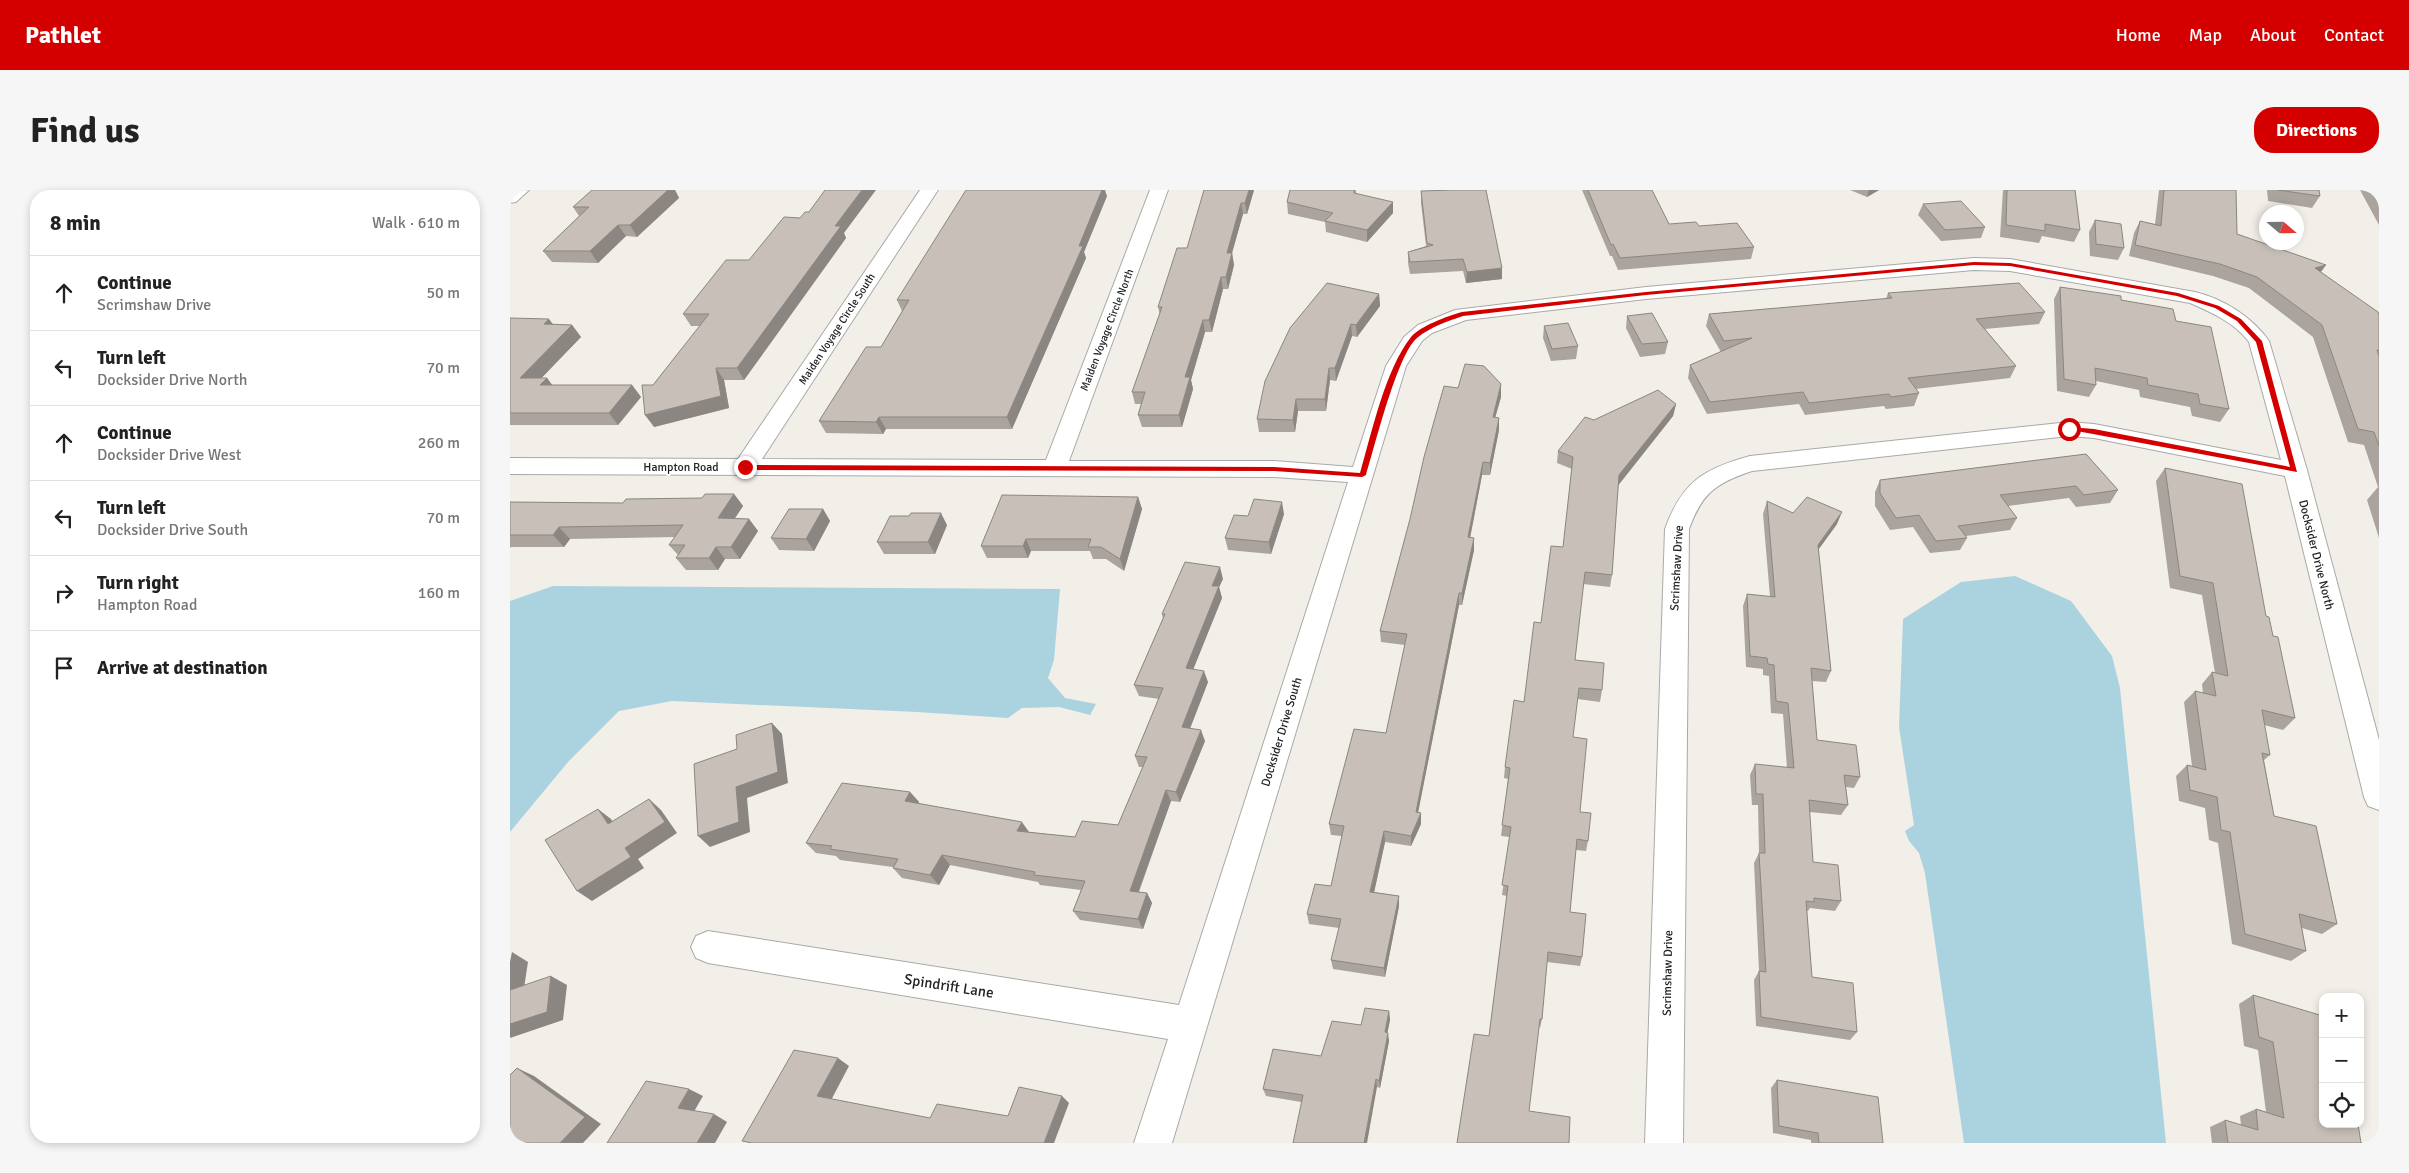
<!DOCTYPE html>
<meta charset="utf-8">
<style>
body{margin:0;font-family:Signika,sans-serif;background:#f6f6f6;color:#222}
.controls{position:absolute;right:15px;bottom:15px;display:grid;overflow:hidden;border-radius:10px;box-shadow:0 2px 8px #0003}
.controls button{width:45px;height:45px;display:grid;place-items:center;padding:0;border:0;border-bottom:1px solid #e0e0e0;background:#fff;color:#222;font:25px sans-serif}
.compass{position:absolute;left:1749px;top:15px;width:45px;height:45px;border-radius:50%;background:#fff;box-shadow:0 2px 8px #0003;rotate:110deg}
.stop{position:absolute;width:15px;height:15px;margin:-11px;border:4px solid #d40000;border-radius:50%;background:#fff}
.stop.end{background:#d40000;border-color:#fff;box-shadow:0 1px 5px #0008}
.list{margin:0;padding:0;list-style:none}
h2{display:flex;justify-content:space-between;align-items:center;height:65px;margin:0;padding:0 20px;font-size:21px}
h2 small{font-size:16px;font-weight:400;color:#767676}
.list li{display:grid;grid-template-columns:32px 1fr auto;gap:15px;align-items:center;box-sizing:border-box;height:75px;padding:0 20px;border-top:1px solid #e0e0e0}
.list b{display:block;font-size:19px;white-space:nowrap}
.list p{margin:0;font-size:16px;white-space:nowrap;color:#767676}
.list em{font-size:16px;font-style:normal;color:#767676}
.icon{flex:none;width:28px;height:28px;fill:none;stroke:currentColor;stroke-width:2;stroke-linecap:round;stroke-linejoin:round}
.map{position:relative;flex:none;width:1869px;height:953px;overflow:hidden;border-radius:20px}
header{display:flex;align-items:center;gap:30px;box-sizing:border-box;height:70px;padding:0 25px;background:#d40000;color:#fff}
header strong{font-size:24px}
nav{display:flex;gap:28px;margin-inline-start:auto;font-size:18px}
.intro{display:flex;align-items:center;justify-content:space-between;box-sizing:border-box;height:120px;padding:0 30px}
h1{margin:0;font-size:35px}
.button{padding:12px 22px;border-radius:20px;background:#d40000;color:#fff;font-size:18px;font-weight:700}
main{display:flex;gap:30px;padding:0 30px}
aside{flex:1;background:#fff;border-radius:20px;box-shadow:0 2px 8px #0003}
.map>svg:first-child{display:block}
.water{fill:#aad3df}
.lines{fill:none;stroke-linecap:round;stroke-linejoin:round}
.minor-casing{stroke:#a9a9a9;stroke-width:2}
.minor{fill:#fff;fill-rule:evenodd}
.wall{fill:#aba49e}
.shaded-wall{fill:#8b8681}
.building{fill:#c7bfb8;stroke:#8b8681}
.route{fill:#d40000}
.labels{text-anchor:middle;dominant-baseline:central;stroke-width:4;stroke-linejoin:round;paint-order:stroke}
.far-street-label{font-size:11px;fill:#222;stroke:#fff}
.street-label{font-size:12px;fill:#222;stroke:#fff}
.near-street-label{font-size:15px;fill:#222;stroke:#fff}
</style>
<header>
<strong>Pathlet</strong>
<nav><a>Home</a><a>Map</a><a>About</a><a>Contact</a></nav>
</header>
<div class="intro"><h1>Find us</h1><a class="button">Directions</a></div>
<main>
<aside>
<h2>8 min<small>Walk · 610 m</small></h2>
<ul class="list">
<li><svg class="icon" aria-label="ahead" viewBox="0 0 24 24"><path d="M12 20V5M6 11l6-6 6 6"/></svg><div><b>Continue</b><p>Scrimshaw Drive</p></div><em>50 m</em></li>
<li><svg class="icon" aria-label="left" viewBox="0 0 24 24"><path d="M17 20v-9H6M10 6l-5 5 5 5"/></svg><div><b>Turn left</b><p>Docksider Drive North</p></div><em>70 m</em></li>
<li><svg class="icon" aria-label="ahead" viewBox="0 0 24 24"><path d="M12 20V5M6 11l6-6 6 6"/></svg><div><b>Continue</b><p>Docksider Drive West</p></div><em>260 m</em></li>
<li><svg class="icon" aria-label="left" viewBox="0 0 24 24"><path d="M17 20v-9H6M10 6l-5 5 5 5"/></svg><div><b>Turn left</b><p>Docksider Drive South</p></div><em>70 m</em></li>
<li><svg class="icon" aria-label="right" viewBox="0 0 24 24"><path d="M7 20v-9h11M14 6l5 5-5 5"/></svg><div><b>Turn right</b><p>Hampton Road</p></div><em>160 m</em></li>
<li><svg class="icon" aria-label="arrive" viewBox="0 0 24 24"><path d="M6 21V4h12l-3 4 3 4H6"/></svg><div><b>Arrive at destination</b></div></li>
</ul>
</aside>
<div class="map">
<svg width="1869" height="953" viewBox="0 0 1869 953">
<rect width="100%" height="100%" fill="#f2efe9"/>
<!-- water -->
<g class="water">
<polygon points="1505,386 1561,411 1602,466 1610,498 1656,953 1454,953 1415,683 1409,663 1399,651 1395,641 1404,635 1389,537 1393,429 1451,392"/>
<polygon points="43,396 550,399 544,470 538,488 555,508 586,514 580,525 549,517 512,518 498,528 407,522 162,511 109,521 58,572 0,642 0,411"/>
</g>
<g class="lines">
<!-- minor casing -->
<g class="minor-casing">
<g id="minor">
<polygon points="0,0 19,0 6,12 0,13"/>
<path d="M410 0H428L252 269 536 270 640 0H658L559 271H764L843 277 876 176 894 147 908 135 945 120 1136 97 1464 68 1500 69 1685 102C1714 109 1742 127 1759 151L1797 280 1869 550V620L1858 616 1854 607 1775 286 1584 248 1559 246 1242 281C1206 293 1192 303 1179 339L1173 953H1135L1155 339C1172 292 1193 279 1240 266L1559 232 1584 234 1771 270 1739 152C1725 133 1701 122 1680 113L1500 81 1464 80 1136 109 956 130 922 143 912 151 896 176 662 953H624L658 849 198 773 186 768 181 757 186 746 198 741 669 815 838 292 764 287 0 284V268L228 269Z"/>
</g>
</g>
<!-- minor -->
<use href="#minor" class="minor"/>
</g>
<!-- wall -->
<g class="wall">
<polygon points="82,0 165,0 169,8 127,47 116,46 88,73 42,72 33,61 69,26 63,17"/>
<polygon points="744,0 737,24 733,24 722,63 724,75 718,99 713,99 702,142 695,142 681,190 683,199 672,237 632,237 628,225 632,214 625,214 622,202 650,125 648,117 677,58"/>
<polygon points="780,0 846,0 846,4 883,12 883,23 857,52 816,42 815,32 778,24 777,12"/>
<polygon points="1072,0 1142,0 1159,34 1189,36 1244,57 1241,69 1108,80 1102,66 1100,66"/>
<polygon points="1340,0 1369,0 1357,7"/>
<polygon points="1493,0 1565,0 1570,40 1564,52 1532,46 1529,53 1490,47"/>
<polygon points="1649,0 1726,0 1727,44 1811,82 1869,125 1869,348 1857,310 1868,297 1854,255 1838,252 1803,147 1739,98 1703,86 1619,66 1624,43 1630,31 1645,34"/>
<polygon points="1757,0 1809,0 1810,6 1802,18 1758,11"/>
<polygon points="1850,0 1869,0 1869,35"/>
<polygon points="911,1 992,89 956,93 953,81 900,84 898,73 898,62 916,56 911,13"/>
<polygon points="597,6 574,62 576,68 502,239 376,239 373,244 316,243 309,231 371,157 392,121 387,110"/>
<polygon points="1413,14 1475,37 1471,48 1431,51 1408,25"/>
<polygon points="1585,30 1614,58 1608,70 1580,66 1579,42"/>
<polygon points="334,43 336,48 234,190 214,190 219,218 144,237 143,195 190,136 181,136 173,124 239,70"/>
<polygon points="1550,97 1611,110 1666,131 1719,219 1710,232 1682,226 1680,217 1630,207 1629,200 1586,191 1586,195 1579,207 1547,201 1544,109"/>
<polygon points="1378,103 1535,122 1529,134 1475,139 1506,176 1500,188 1406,199 1409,203 1404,216 1376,219 1374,216 1295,225 1289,214 1197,224 1178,188 1180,175 1211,162 1196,136 1199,124 1376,109"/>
<polygon points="869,104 870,116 847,147 842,146 826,191 820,190 816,221 788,221 785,242 749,242 747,229"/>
<polygon points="1117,126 1158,152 1155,164 1130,167 1116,138"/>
<polygon points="0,128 44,134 62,135 71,147 31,188 37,188 42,195 122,195 131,207 108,235 0,235"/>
<polygon points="1034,136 1068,156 1066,169 1041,171 1033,148"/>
<polygon points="991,194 991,207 985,227 989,240 980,285 972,285 960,347 964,360 952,415 949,415 908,622 911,623 911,634 901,656 875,652 864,702 889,706 889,716 875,787 823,779 821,770 829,738 799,734 797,724 821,696 832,646 821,645 819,634 876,543 895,455 871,452 870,441 948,198"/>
<polygon points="1166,214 1163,226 1108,295 1102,385 1100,397 1073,394 1065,470 1092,500 1090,512 1067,509 1063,547 1070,622 1078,651 1076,661 1066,660 1060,722 1072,767 1070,776 1037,772 1032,829 1030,838 1029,837 947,953 979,846 997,706 992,705 1000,647 991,646 998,589 994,588 995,577 1014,512 1031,433 1053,357 1062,279 1047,273 1048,261 1084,230"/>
<polygon points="1576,264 1608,300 1600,313 1566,317 1559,308 1498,316 1507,328 1500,340 1456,346 1457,348 1450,360 1420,363 1403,337 1380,340 1365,316 1365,302 1370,290"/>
<polygon points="1655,278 1756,426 1763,446 1785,528 1773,540 1754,535 1760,565 1754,570 1764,626 1827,734 1812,744 1792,738 1796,761 1781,771 1722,754 1708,653 1699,650 1695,618 1669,611 1666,586 1677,575 1682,576 1674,512 1685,501 1693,503 1692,494 1702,482 1705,483 1692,405 1660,398 1646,291"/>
<polygon points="224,304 233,316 225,328 239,329 248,341 230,369 215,369 208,380 176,380 166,368 168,365 159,355 165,347 60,349 54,357 1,357 0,358 0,312 113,313 192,308"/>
<polygon points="628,307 632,319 614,381 596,369 583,369 580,361 521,361 518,368 477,368 471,356"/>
<polygon points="1257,311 1283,323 1327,334 1308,360 1321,481 1316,492 1302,491 1307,550 1350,587 1344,598 1336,597 1338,615 1331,625 1299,622 1303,672 1331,711 1325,721 1300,718 1298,721 1297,721 1302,787 1347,842 1340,850 1246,836 1244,790 1249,781 1244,673 1249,663 1248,615 1242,615 1240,585 1245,574 1277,578 1273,524 1261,523 1259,486 1253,485 1253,479 1236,477 1233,416 1237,404 1260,407 1253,324"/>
<polygon points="313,319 320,331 304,361 269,360 261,348"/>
<polygon points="774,324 761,364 718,360 715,348 738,326"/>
<polygon points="437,335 425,364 374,364 367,352"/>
<polygon points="713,389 709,397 712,408 683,479 698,492 680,538 695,551 670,612 661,611 629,702 637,703 642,713 633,739 570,730 563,721 571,700 530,695 528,692 440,675 429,695 392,688 383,678 383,677 330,670 326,666 306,663 296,653 400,602 409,612 408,613 519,642 565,647 608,635 633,577 629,577 625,566 649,509 629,506 624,495 653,429 652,424"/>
<polygon points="1743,805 1851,953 1852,953 1702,953 1700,937 1715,930 1731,935 1730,926 1746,919 1756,922 1748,860 1734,856 1729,814"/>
<polygon points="879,821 880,830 877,843 879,851 870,898 867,897 791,912 756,906 753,899 811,866 851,835"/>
<polygon points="1267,890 1373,953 1301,953 1301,950 1263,943 1261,898"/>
</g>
<!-- shaded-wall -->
<g class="shaded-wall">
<polygon points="158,0 165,0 169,8 127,47 120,35"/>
<polygon points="352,0 366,0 334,43 336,48 234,190 227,178 325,36"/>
<polygon points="589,0 595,0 597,6 574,62 576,68 502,239 497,227 569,56"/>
<polygon points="739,0 744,0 737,24 735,13"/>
<polygon points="1359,0 1369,0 1357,7"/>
<polygon points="883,12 883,23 857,52 857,40"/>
<polygon points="731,13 733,24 722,63 724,75 718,99 716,87 717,63"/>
<polygon points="108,35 116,46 88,73 80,61"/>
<polygon points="1816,75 1808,86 1805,78"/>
<polygon points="992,78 992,89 956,93 957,82"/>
<polygon points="711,87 713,99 702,142 699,130"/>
<polygon points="869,104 870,116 847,147 846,135"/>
<polygon points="39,129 48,141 34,134"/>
<polygon points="693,130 695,142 681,190 683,199 672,237 669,225 675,187"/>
<polygon points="841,134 842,146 826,191 825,178"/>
<polygon points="62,135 71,147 20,200 10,188"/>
<polygon points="206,178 214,190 219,218 144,237 135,225"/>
<polygon points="819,178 820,190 816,221 815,209"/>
<polygon points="37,188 46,200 30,195"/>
<polygon points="991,194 991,207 982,239 983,227"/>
<polygon points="122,195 131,207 108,235 99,223"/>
<polygon points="786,209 788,221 785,242 783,230"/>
<polygon points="1166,214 1163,226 1107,297 1109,285"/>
<polygon points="369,227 376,239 373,244 366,232"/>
<polygon points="989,228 989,240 980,285 980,273"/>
<polygon points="973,272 972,285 958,359 958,347"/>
<polygon points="224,304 233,316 217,340 208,328"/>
<polygon points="628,307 632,319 614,381 610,369"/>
<polygon points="772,312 774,324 761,364 759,352"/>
<polygon points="313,319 320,331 304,361 296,349"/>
<polygon points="1332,322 1327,334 1303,367 1308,355"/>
<polygon points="431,323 437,335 425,364 418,352"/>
<polygon points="239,329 248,341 230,369 221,357"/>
<polygon points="49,337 60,349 54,357 43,345"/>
<polygon points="964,348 964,360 952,415 952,403"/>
<polygon points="516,349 521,361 518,368 513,356"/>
<polygon points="206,357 215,369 208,380 199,368"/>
<polygon points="710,377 713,389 709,397 712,408 679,490 676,478 702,396"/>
<polygon points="949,403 949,415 906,633 906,622"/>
<polygon points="694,481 698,492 676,549 672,537"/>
<polygon points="262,533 272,544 278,593 237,608 240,642 200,657 188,646 226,597"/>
<polygon points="691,540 695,551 670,612 666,602"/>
<polygon points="656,600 661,611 625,711 620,701"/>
<polygon points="400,602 409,612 403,622 395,611"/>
<polygon points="139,609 151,620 167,643 128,669 134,678 82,711 67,701 115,658"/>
<polygon points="88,619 101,629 111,645 98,634"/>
<polygon points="911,623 911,634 901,656 901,646"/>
<polygon points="512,632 519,642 507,641"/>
<polygon points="874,641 875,652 862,712 860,702"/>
<polygon points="432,665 440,675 429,695 420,685"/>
<polygon points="637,703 642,713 633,739 628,729"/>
<polygon points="889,706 889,716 875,787 874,778"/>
<polygon points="2,762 18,772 12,811 0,804 0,772"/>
<polygon points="41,786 57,795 53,830 0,848 0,834"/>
<polygon points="879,821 880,830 876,850 875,842"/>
<polygon points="878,843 879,851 870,898 869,891"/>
<polygon points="328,868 339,876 319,914 307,906"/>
<polygon points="7,878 24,886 91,934 73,953 50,953"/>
<polygon points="866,889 867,897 857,953 854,953"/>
<polygon points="179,899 193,906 182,925 168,918"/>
<polygon points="552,906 559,913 544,953 534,953"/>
<polygon points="204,924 217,932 205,953 187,953"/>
</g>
<!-- building -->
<g class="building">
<polygon points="82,0 158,0 120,35 108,35 80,61 33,61 79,17 63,17"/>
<polygon points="315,0 352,0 325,36 331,36 227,178 206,178 211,206 135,225 132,195 143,195 199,124 173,124 216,70 239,70 274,27 290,28 295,22 299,22"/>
<polygon points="456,0 592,0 569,56 573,56 497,227 369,227 366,232 309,231 356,157 371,157 399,110 387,110"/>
<polygon points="694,0 739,0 735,13 731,13 717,63 722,63 716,87 711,87 699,130 693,130 675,187 680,187 669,225 628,225 635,202 622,202 652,117 648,117 667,58 677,58"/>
<polygon points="780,0 844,0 844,3 883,12 857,40 815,31 823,23 777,12"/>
<polygon points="944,0 976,0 992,78 957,82 953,69 900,72 898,62 923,55 917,53 911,1"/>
<polygon points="1078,0 1142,0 1159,34 1186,32 1189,36 1227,33 1244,57 1110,68 1103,54 1101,55"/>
<polygon points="1497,0 1565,0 1570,40 1535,34 1535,41 1496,35"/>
<polygon points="1654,0 1726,0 1727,44 1816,75 1805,78 1868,122 1869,125 1869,161 1867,160 1869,166 1869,256 1864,242 1848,239 1812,135 1747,87 1710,74 1625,55 1630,31 1651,36"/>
<polygon points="1768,0 1809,0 1810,6"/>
<polygon points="1865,0 1869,0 1869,8"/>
<polygon points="1451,11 1475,37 1435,40 1413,14"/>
<polygon points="1585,30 1611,34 1614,58 1586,54"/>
<polygon points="817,93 869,104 846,135 841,134 825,178 819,178 815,209 786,209 783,230 747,229 755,191 780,138"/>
<polygon points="1509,93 1535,122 1466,129 1506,176 1398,188 1409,203 1381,207 1379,204 1299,213 1293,202 1200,212 1180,175 1242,148 1214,151 1199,124 1382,108 1378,103"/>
<polygon points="1550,97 1611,106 1611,110 1663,119 1666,131 1701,137 1719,219 1690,214 1688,204 1638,195 1637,188 1585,178 1586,195 1554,189"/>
<polygon points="1142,123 1158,152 1132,154 1117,126"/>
<polygon points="0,128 39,129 34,134 62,135 10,188 37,188 30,195 122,195 99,223 0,223"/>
<polygon points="1058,133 1068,156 1042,159 1034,136"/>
<polygon points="955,174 974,176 991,194 983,227 989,228 980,273 973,272 958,347 964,348 952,403 949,403 906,622 911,623 901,646 874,641 860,702 889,706 874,778 821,770 831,729 797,724 805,694 821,696 834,636 819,634 844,539 876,543 897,444 870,441 900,329 914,267 934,196 948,198"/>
<polygon points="1148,200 1166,214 1109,285 1102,385 1075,382 1065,470 1094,473 1092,500 1069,498 1063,547 1077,549 1070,622 1081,623 1078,651 1067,649 1060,722 1076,724 1072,767 1038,762 1032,829 1030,829 1019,921 1060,927 1059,953 947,953 964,844 979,846 998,696 992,695 1001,637 992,635 1000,578 995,577 1004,510 1014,512 1024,432 1031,433 1041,356 1053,357 1063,267 1048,261 1075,227 1084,230"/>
<polygon points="1576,264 1608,300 1574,305 1566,296 1490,305 1507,328 1448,336 1457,348 1426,351 1409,325 1386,328 1370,303 1370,290"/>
<polygon points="1655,278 1732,294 1756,426 1759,427 1763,446 1768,447 1785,528 1752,520 1760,565 1752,563 1764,626 1806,636 1827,734 1789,724 1796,761 1735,744 1720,642 1711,640 1707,607 1680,600 1677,575 1696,580 1685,501 1706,506 1702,482 1718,486 1703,393 1670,386"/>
<polygon points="195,304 224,304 208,328 239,329 221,357 206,357 199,368 166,368 175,355 159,355 173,335 49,337 43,345 0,345 0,312 113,313 116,309 192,308"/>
<polygon points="492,305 628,307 610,369 591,357 578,357 581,349 516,349 513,356 471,356"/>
<polygon points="1297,307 1332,322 1308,355 1321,481 1301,478 1307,550 1346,555 1350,587 1334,585 1338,615 1299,610 1303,672 1328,675 1331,711 1304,708 1304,712 1296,711 1302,787 1343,793 1347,842 1251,827 1249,781 1256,782 1249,663 1255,663 1253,604 1246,604 1245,574 1284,578 1278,513 1266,511 1264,475 1258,474 1257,468 1240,466 1237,404 1265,407 1257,311 1283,323"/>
<polygon points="744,309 772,312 759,352 715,348 724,325 738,326"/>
<polygon points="279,319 313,319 296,349 261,348"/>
<polygon points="401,323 431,323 418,352 367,352 380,326 399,326"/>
<polygon points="675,372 710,377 702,396 709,396 676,478 694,481 672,537 691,540 666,602 656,600 620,701 637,703 628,729 563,721 575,691 524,685 525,682 432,665 420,685 383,678 388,669 320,659 322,656 296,653 332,593 400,602 395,611 512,632 507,641 565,647 572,631 608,635 637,567 625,566 653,498 624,495 655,424 652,424"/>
<polygon points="262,533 268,582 226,597 229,632 188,646 184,574 227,559 226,545"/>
<polygon points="139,609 155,632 115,658 121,667 67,701 35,650 88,619 98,634"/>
<polygon points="41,786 37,822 0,834 0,800"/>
<polygon points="1743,805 1813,826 1813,934 1848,934 1851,953 1852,953 1718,953 1715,930 1748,940 1746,919 1774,928 1763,852 1749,847"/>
<polygon points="855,818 879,821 875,842 878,843 869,891 866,889 854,953 783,953 793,905 753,899 763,859 811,866 822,831 851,835"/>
<polygon points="284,860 328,868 307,906 420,928 427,914 498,926 509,897 552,906 534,953 242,953 232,951"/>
<polygon points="7,878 75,927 50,953 0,953 0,885"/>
<polygon points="1267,890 1368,907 1373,953 1309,953 1308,943 1269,936"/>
<polygon points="136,891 179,899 168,918 204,924 187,953 97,953"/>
</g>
<!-- route -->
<path class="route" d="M1464 72 1500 73 1668 103 1709 116 1731 129 1752 151 1787 282 1556 239 1559 237 1584 239 1780 277 1746 152 1727 131 1705 118 1667 106 1500 76 1464 75 1136 105 953 126C938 131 920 137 907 148 887 165 865 256 856 285L852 287 764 281 235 280 232 277 235 275 764 277 850 283C862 242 875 180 901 147 910 136 938 126 952 122L1136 102Z"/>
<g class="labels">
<!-- far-street labels -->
<g class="far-street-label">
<text transform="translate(327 139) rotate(-57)">Maiden Voyage Circle South</text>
<text transform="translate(597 140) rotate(-69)">Maiden Voyage Circle North</text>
</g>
<!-- street labels -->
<g class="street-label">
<text x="171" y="277">Hampton Road</text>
<text transform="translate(1806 365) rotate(76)">Docksider Drive North</text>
<text transform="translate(1167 378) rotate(-87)">Scrimshaw Drive</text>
<text transform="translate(772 542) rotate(-73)">Docksider Drive South</text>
<text transform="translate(1158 783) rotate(-89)">Scrimshaw Drive</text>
</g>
<!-- near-street labels -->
<g class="near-street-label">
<text transform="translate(439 796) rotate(9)">Spindrift Lane</text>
</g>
</g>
</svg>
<div class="controls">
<button>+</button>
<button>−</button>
<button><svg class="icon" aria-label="locate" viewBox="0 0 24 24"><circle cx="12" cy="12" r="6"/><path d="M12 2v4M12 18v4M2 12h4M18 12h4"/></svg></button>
</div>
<svg class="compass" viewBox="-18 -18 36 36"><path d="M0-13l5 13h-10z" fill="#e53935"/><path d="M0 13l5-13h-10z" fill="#767676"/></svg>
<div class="stop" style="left:1559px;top:239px"></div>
<div class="stop end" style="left:235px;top:277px"></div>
</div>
</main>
